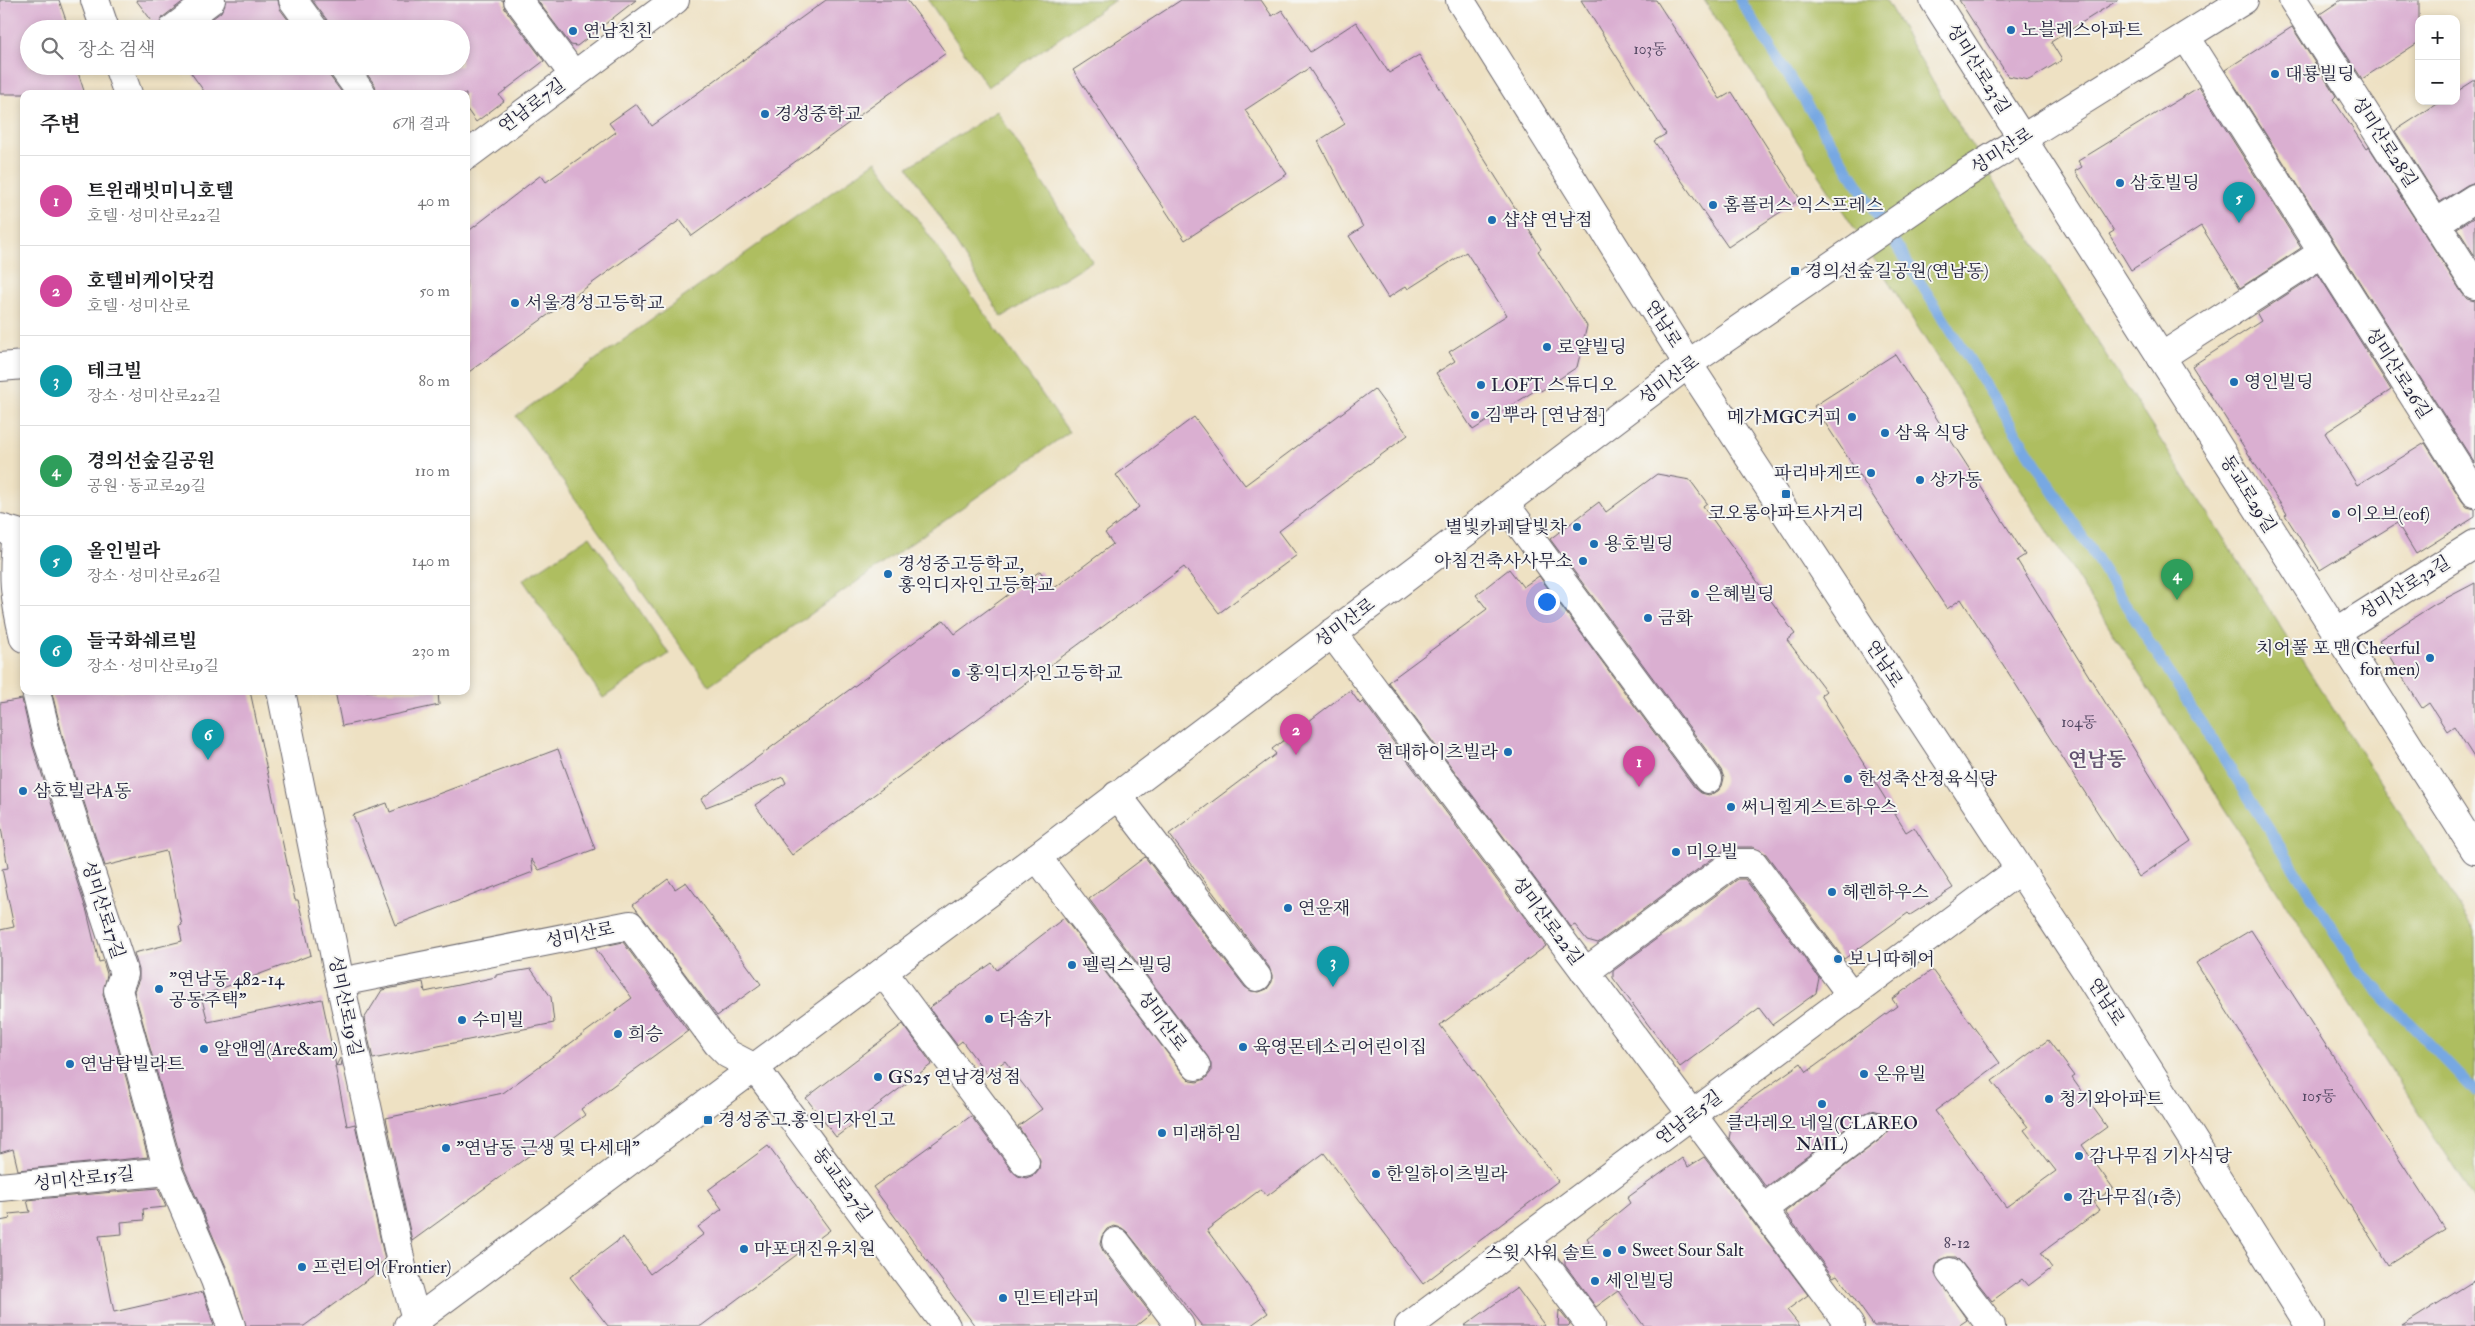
<!DOCTYPE html>
<html lang="ko">
<meta charset="utf-8">
<style>
body{margin:0;font-family:"IM FELL Double Pica","Noto Serif KR",serif;background:#f2f2f2;color:#202124}
.controls{position:absolute;right:15px;top:15px;display:grid;overflow:hidden;border-radius:10px;box-shadow:0 2px 8px #0003}
.controls button{width:45px;height:45px;display:grid;place-items:center;padding:0;border:0;border-bottom:1px solid #e0e0e0;background:#fff;color:#202124;font:25px sans-serif}
.you{position:absolute;left:1546px;top:601px;width:18px;height:18px;margin:-12px;border:4px solid #fff;border-radius:50%;background:#1a73e8;box-shadow:0 0 0 8px #1a73e833}
.badge{display:grid;place-items:center;width:32px;height:32px;border-radius:50%;background:#0f766e;color:#fff;font-size:16px;font-weight:700}
.pin{position:absolute;translate:-50% -41px;filter:drop-shadow(0 1px 2px #0008)}
.pin::after{content:'';position:absolute;top:26px;width:18px;height:15px;background:inherit;clip-path:polygon(0 0,100% 0,50% 100%)}
.list{margin:0;padding:0;list-style:none}
h2{display:flex;justify-content:space-between;align-items:center;height:65px;margin:0;padding:0 20px;font-size:21px}
h2 small{font-size:16px;font-weight:400;color:#757577}
.list li{display:grid;grid-template-columns:32px 1fr auto;gap:15px;align-items:center;box-sizing:border-box;height:90px;padding:0 20px;border-top:1px solid #e0e0e0}
.list b{display:block;font-size:19px;white-space:nowrap}
.list p{margin:0;font-size:16px;white-space:nowrap;color:#757577}
.list em{font-size:16px;font-style:normal;color:#757577}
.icon{flex:none;width:28px;height:28px;fill:none;stroke:currentColor;stroke-width:2;stroke-linecap:round;stroke-linejoin:round}
.map{position:relative;flex:none;width:2475px;height:1326px;overflow:hidden}
.search{position:absolute;background:#fff;box-shadow:0 2px 8px #0003;left:20px;top:20px;width:450px;height:55px;display:flex;align-items:center;gap:12px;box-sizing:border-box;padding:0 18px;border-radius:28px;color:#757577;font-size:19px}
.panel{position:absolute;background:#fff;box-shadow:0 2px 8px #0003;left:20px;top:90px;width:450px;height:605px;border-radius:10px}
.map>svg:first-child{display:block}
.green{fill:#aebe60;stroke:#68704e}
.lines{fill:none;stroke-linecap:round;stroke-linejoin:round}
.stream{stroke:#77a8e2;stroke-width:11}
.building{fill:#daafd1}
.minor-casing{stroke:#69656b;stroke-width:30}
.minor{stroke:#fff;stroke-width:28}
.poi-dot{fill:#1f6fb2;stroke:#f6f6f2;stroke-width:2}
.labels{text-anchor:middle;dominant-baseline:central;stroke-width:4;stroke-linejoin:round;paint-order:stroke}
.number-label{font-size:15px;fill:#504560}
.poi-label{font-size:18px;fill:#22223b;stroke:#f6f6f2;text-anchor:start}
.street-label{font-size:18px;fill:#22223b;stroke:#f6f6f2}
.quarter-label{font-size:20px;font-weight:bold;fill:#625370;stroke:#f6f6f2}
</style>
<div class="map">
<svg width="2475" height="1326" viewBox="0 0 2475 1326">
<rect width="100%" height="100%" fill="#f6f6f2"/>
<filter id="ink" filterUnits="userSpaceOnUse"><feTurbulence type="fractalNoise" baseFrequency=".02" numOctaves="2"/><feDisplacementMap in="SourceGraphic" scale="10" xChannelSelector="R" yChannelSelector="G"/><feConvolveMatrix kernelMatrix="1 2 1 2 8 2 1 2 1" color-interpolation-filters="sRGB"/></filter>
<filter id="wash" filterUnits="userSpaceOnUse"><feTurbulence type="fractalNoise" baseFrequency=".0096" numOctaves="4" result="noise"/><feDisplacementMap in="SourceGraphic" scale="20" xChannelSelector="R" yChannelSelector="G"/><feGaussianBlur stdDeviation="1.12" result="paint"/><feColorMatrix in="noise" values="0 0 0 0 0 0 0 0 0 0 0 0 0 0 0 0 0 1.4 0 .05"/><feComposite in="paint" operator="in"/></filter>
<g filter="url(#wash)">
<rect width="100%" height="100%" fill="#eee1c3"/>
<!-- green -->
<g class="green">
<polygon points="928,0 1115,0 988,87"/>
<polygon points="1704,0 1886,0 1952,115 2475,930 2475,1201 1864,243"/>
<polygon points="997,111 1092,261 1002,317 908,167"/>
<polygon points="876,161 1069,432 709,686 516,416"/>
<polygon points="590,536 669,654 603,698 523,580"/>
</g>
<g class="lines">
<!-- stream -->
<polyline class="stream" points="1740,0 2360,972 2475,1091"/>
</g>
<g id="blocks">
<!-- building -->
<g class="building">
<polygon points="0,0 59,0 69,29 29,29 29,66 76,66 85,94 0,94"/>
<polygon points="136,0 185,0 163,17 158,29"/>
<polygon points="226,0 278,0 280,9 295,29 199,29 221,12"/>
<polygon points="312,0 503,0 505,9 544,61 499,95 504,101 476,122 466,108 466,94 377,94 375,85 361,66 461,66 461,29 329,29 327,20"/>
<polygon points="537,0 636,0 577,46 571,45"/>
<polygon points="826,0 907,0 946,53 692,236 680,220 466,374 466,233 541,175 546,182 616,132 609,123 636,104 652,126"/>
<polygon points="1181,0 1261,0 1272,16 1282,10 1310,52 1356,22 1389,73 1419,55 1541,249 1538,251 1587,326 1577,367 1541,391 1539,388 1473,430 1436,373 1455,361 1449,352 1507,315 1466,252 1408,289 1406,286 1388,298 1349,236 1363,227 1318,141 1345,124 1309,68 1245,110 1287,174 1185,240 1073,70"/>
<polygon points="1581,0 1656,0 1720,99 1732,92 1800,199 1728,247 1654,141 1666,134"/>
<polygon points="1959,0 2118,0 2051,42 2062,60 2029,80 2008,76"/>
<polygon points="2341,0 2419,0 2419,42 2362,79 2320,14"/>
<polygon points="2292,27 2336,96 2333,99 2366,149 2369,147 2462,293 2467,299 2475,301 2475,464 2225,70"/>
<polygon points="186,66 327,66 329,75 343,94 206,94"/>
<polygon points="2475,80 2475,182 2467,185 2440,202 2395,131 2441,101 2456,101 2456,92"/>
<polygon points="2199,87 2301,248 2240,288 2201,226 2131,270 2109,234 2114,231 2075,171 2082,167 2078,161"/>
<polygon points="2475,217 2475,256 2457,228"/>
<polygon points="2318,274 2391,390 2325,433 2357,485 2425,443 2462,501 2467,507 2475,509 2475,517 2416,554 2397,523 2320,570 2285,515 2287,514 2192,366 2261,321 2257,314"/>
<polygon points="1895,354 2025,555 2017,560 2191,841 2139,877 1961,599 1947,609 1814,406"/>
<polygon points="1374,389 1408,435 1279,531 1297,555 1219,613 1184,567 792,855 755,805 786,783 783,777 706,807 701,799 944,620 955,634 1040,571 1053,589 1113,544 1105,533 1139,507 1116,475 1194,417 1245,485"/>
<polygon points="1657,474 1690,480 1707,503 1703,506 1795,634 1787,640 1826,691 1821,695 1906,832 1914,827 1953,888 1910,915 1908,913 1844,959 1766,854 1753,847 1733,847 1724,850 1598,943 1587,940 1575,925 1571,927 1388,682 1487,609 1476,595 1509,569 1523,587 1539,576 1695,788 1701,793 1709,795 1718,791 1722,786 1724,778 1721,770 1550,539 1599,502 1606,512"/>
<polygon points="2475,583 2475,759 2454,726 2447,731 2429,703 2422,708 2379,640 2435,604"/>
<polygon points="1350,690 1360,704 1363,701 1546,946 1440,1025 1558,1181 1423,1284 1324,1153 1267,1196 1261,1189 1207,1230 1268,1313 1250,1326 1202,1326 1128,1233 1122,1228 1114,1226 1107,1229 1102,1236 1100,1244 1103,1251 1151,1314 1136,1326 975,1326 873,1187 971,1116 1013,1172 1018,1176 1026,1178 1034,1175 1039,1169 1040,1160 1018,1126 1042,1109 1005,1061 987,1074 962,1041 957,1045 929,1008 992,963 997,970 1064,918 1184,1075 1190,1081 1197,1082 1205,1079 1211,1072 1211,1064 1208,1057 1089,899 1145,857 1245,987 1251,991 1259,992 1267,989 1272,982 1272,975 1269,967 1169,834 1276,754 1272,749"/>
<polygon points="59,691 250,691 295,900 298,900 311,955 201,996 208,1022 322,999 336,1066 340,1058 342,1065 335,1066 347,1126 355,1124 385,1260 374,1268 375,1274 304,1326 246,1326 229,1274 183,1166 134,991 139,979 139,970 134,953 182,941 179,926 182,925 166,851 105,866 63,738 52,693"/>
<polygon points="335,691 438,691 439,705 342,726"/>
<polygon points="22,699 33,747 87,912 99,962 103,961 107,974 103,994 148,1157 18,1170 13,1149 0,1153 0,930 14,927 2,869 8,868 0,822 0,703"/>
<polygon points="558,749 595,849 539,870 531,859 533,872 395,925 353,815 387,803 390,812"/>
<polygon points="668,879 675,889 686,882 761,984 717,1016 633,905"/>
<polygon points="1738,879 1745,879 1819,978 1816,993 1772,1025 1759,1008 1680,1067 1613,978 1613,971"/>
<polygon points="2251,930 2445,1229 2388,1265 2196,963"/>
<polygon points="623,942 688,1031 581,1109 585,1115 412,1241 386,1118 503,1093 632,998 595,948"/>
<polygon points="531,969 551,997 554,1023 373,1059 364,1019 382,990 423,982 425,992 496,977 496,975"/>
<polygon points="1932,970 2000,1063 1935,1111 2006,1207 2056,1171 2024,1130 2028,1127 1992,1081 2048,1040 2075,1076 2072,1078 2107,1127 2082,1145 2113,1188 2094,1202 2100,1210 2041,1253 2052,1268 2028,1286 2022,1279 1992,1301 1962,1263 1956,1257 1948,1257 1940,1260 1936,1266 1935,1274 1967,1320 1958,1326 1874,1326 1837,1275 1833,1277 1785,1212 1882,1138 1887,1133 1888,1125 1885,1116 1880,1112 1872,1110 1864,1114 1766,1187 1729,1138 1735,1110 1801,1063 1807,1072 1897,1006 1892,999"/>
<polygon points="903,1024 932,1064 836,1137 806,1098"/>
<polygon points="768,1146 830,1230 701,1326 608,1326 570,1277 623,1237 650,1274 704,1234 698,1227 722,1209 708,1190"/>
<polygon points="1704,1157 1808,1295 1787,1310 1800,1326 1644,1326 1618,1291 1596,1307 1565,1265 1565,1259 1589,1241 1587,1238 1630,1203 1627,1198 1682,1158 1688,1167"/>
<polygon points="158,1188 166,1207 143,1209 144,1220 121,1222 122,1234 99,1236 114,1312 203,1292 214,1326 0,1326 0,1221 10,1219 9,1214 30,1212 27,1200"/>
<polygon points="2475,1280 2475,1326 2402,1326"/>
<polygon points="1517,1288 1545,1326 1464,1326"/>
<polygon points="1559,1310 1570,1324 1568,1326 1558,1326"/>
</g>
</g>
</g>
<g filter="url(#ink)">
<use href="#blocks" fill-opacity="0" stroke="#69656b" stroke-width="1"/>
<g class="lines">
<!-- minor casing -->
<g class="minor-casing">
<g id="minor">
<polyline points="95,0 105,29"/>
<polyline points="293,0 314,29"/>
<polyline points="518,0 573,74"/>
<polyline points="1460,0 1688,364 2087,972 2310,1326"/>
<polyline points="1934,0 2475,850"/>
<polyline points="2293,0 2475,285"/>
<polyline points="173,29 211,0"/>
<polyline points="2186,37 2475,493"/>
<polyline points="118,66 128,94"/>
<polyline points="342,66 362,94"/>
<polyline points="466,156 675,0"/>
<polyline points="2436,223 2475,198"/>
<polyline points="2161,357 2322,253"/>
<polyline points="0,367 24,365"/>
<polyline points="1504,503 1708,779"/>
<path d="M0 528 17 533C12 575 14 597 24 638"/>
<polyline points="2336,632 2475,544"/>
<polyline points="1332,633 1850,1326"/>
<polyline points="36,691 48,742 124,974 118,990 168,1171 215,1280 231,1326"/>
<polyline points="281,691 340,982 404,1276 418,1326"/>
<polyline points="1117,795 1257,977"/>
<polyline points="1037,857 1196,1066"/>
<polyline points="883,972 1025,1162"/>
<polyline points="1585,972 1733,863 1753,863 1852,996"/>
<polyline points="340,982 630,925 717,1043 728,1054 755,1068 946,1326"/>
<polyline points="0,1187 168,1171"/>
<polyline points="1763,1209 1873,1126"/>
<polyline points="1526,1239 1591,1326"/>
<polyline points="1116,1242 1180,1326"/>
<polyline points="1950,1272 1991,1326"/>
<polyline points="408,1326 1037,857 1688,364 1959,178 2244,0"/>
<polyline points="1409,1326 2019,870"/>
</g>
</g>
<!-- minor -->
<use href="#minor" class="minor"/>
</g>
</g>
<!-- markers -->
<g class="poi-dot">
<circle cx="2011" cy="30" r="5"/>
<circle cx="573" cy="31" r="5"/>
<circle cx="2275" cy="74" r="5"/>
<circle cx="765" cy="114" r="5"/>
<circle cx="2120" cy="183" r="5"/>
<circle cx="1713" cy="205" r="5"/>
<circle cx="1492" cy="220" r="5"/>
<rect x="1790" y="266" width="10" height="10" rx="2.5"/>
<circle cx="515" cy="303" r="5"/>
<circle cx="1547" cy="347" r="5"/>
<circle cx="2234" cy="382" r="5"/>
<circle cx="1481" cy="385" r="5"/>
<circle cx="1475" cy="415" r="5"/>
<circle cx="1852" cy="417" r="5"/>
<circle cx="1885" cy="433" r="5"/>
<circle cx="1871" cy="473" r="5"/>
<circle cx="1920" cy="480" r="5"/>
<rect x="1781" y="489" width="10" height="10" rx="2.5"/>
<circle cx="2336" cy="514" r="5"/>
<circle cx="1577" cy="527" r="5"/>
<circle cx="1594" cy="544" r="5"/>
<circle cx="1583" cy="561" r="5"/>
<circle cx="888" cy="574" r="5"/>
<circle cx="1695" cy="594" r="5"/>
<circle cx="1648" cy="618" r="5"/>
<circle cx="2430" cy="658" r="5"/>
<circle cx="956" cy="673" r="5"/>
<circle cx="1508" cy="752" r="5"/>
<circle cx="1848" cy="779" r="5"/>
<circle cx="23" cy="791" r="5"/>
<circle cx="1731" cy="807" r="5"/>
<circle cx="1676" cy="852" r="5"/>
<circle cx="1832" cy="892" r="5"/>
<circle cx="1288" cy="908" r="5"/>
<circle cx="1838" cy="959" r="5"/>
<circle cx="1072" cy="965" r="5"/>
<circle cx="159" cy="989" r="5"/>
<circle cx="989" cy="1019" r="5"/>
<circle cx="462" cy="1020" r="5"/>
<circle cx="618" cy="1034" r="5"/>
<circle cx="1243" cy="1047" r="5"/>
<circle cx="204" cy="1049" r="5"/>
<circle cx="70" cy="1064" r="5"/>
<circle cx="1864" cy="1074" r="5"/>
<circle cx="878" cy="1077" r="5"/>
<circle cx="2049" cy="1099" r="5"/>
<circle cx="1822" cy="1104" r="5"/>
<rect x="703" y="1115" width="10" height="10" rx="2.5"/>
<circle cx="1162" cy="1133" r="5"/>
<circle cx="446" cy="1148" r="5"/>
<circle cx="2079" cy="1156" r="5"/>
<circle cx="1376" cy="1174" r="5"/>
<circle cx="2068" cy="1197" r="5"/>
<circle cx="744" cy="1249" r="5"/>
<circle cx="1622" cy="1250" r="5"/>
<circle cx="1607" cy="1253" r="5"/>
<circle cx="302" cy="1267" r="5"/>
<circle cx="1595" cy="1281" r="5"/>
<circle cx="1003" cy="1298" r="5"/>
</g>
<g class="labels">
<!-- number labels -->
<g class="number-label">
<text x="1650" y="49">103동</text>
<text x="2079" y="722">104동</text>
<text x="2319" y="1096">105동</text>
<text x="1957" y="1243">8-12</text>
</g>
<!-- poi labels -->
<g class="poi-label">
<text x="2021" y="30">노블레스아파트</text>
<text x="583" y="31">연남친친</text>
<text x="2285" y="74">대룡빌딩</text>
<text x="775" y="114">경성중학교</text>
<text x="2130" y="183">삼호빌딩</text>
<text x="1723" y="205">홈플러스 익스프레스</text>
<text x="1502" y="220">샵샵 연남점</text>
<text x="1805" y="271">경의선숲길공원(연남동)</text>
<text x="525" y="303">서울경성고등학교</text>
<text x="1557" y="347">로얄빌딩</text>
<text x="2244" y="382">영인빌딩</text>
<text x="1491" y="385">LOFT 스튜디오</text>
<text x="1485" y="415">김뿌라 [연남점]</text>
<text x="1842" y="417" text-anchor="end">메가MGC커피</text>
<text x="1895" y="433">삼육 식당</text>
<text x="1861" y="473" text-anchor="end">파리바게뜨</text>
<text x="1930" y="480">상가동</text>
<text x="1786" y="513" text-anchor="middle">코오롱아파트사거리</text>
<text x="2346" y="514">이오브(eof)</text>
<text x="1567" y="527" text-anchor="end">별빛카페달빛차</text>
<text x="1604" y="544">용호빌딩</text>
<text x="1573" y="561" text-anchor="end">아침건축사사무소</text>
<text x="898" y="564">경성중고등학교,<tspan x="898" dy="21">홍익디자인고등학교</tspan></text>
<text x="1705" y="594">은혜빌딩</text>
<text x="1658" y="618">금화</text>
<text x="2420" y="648" text-anchor="end">치어풀 포 맨(Cheerful<tspan x="2420" dy="21">for men)</tspan></text>
<text x="966" y="673">홍익디자인고등학교</text>
<text x="1498" y="752" text-anchor="end">현대하이츠빌라</text>
<text x="1858" y="779">한성축산정육식당</text>
<text x="33" y="791">삼호빌라A동</text>
<text x="1741" y="807">써니힐게스트하우스</text>
<text x="1686" y="852">미오빌</text>
<text x="1842" y="892">헤렌하우스</text>
<text x="1298" y="908">연운재</text>
<text x="1848" y="959">보니따헤어</text>
<text x="1082" y="965">펠릭스 빌딩</text>
<text x="169" y="979">"연남동 482-14<tspan x="169" dy="21">공동주택"</tspan></text>
<text x="999" y="1019">다솜가</text>
<text x="472" y="1020">수미빌</text>
<text x="628" y="1034">희승</text>
<text x="1253" y="1047">육영몬테소리어린이집</text>
<text x="214" y="1049">알앤엠(Are&amp;am)</text>
<text x="80" y="1064">연남탑빌라트</text>
<text x="1874" y="1074">온유빌</text>
<text x="888" y="1077">GS25 연남경성점</text>
<text x="2059" y="1099">청기와아파트</text>
<text x="718" y="1120">경성중고.홍익디자인고</text>
<text x="1822" y="1123" text-anchor="middle">클라레오 네일(CLAREO<tspan x="1822" dy="21">NAIL)</tspan></text>
<text x="1172" y="1133">미래하임</text>
<text x="456" y="1148">"연남동 근생 및 다세대"</text>
<text x="2089" y="1156">감나무집 기사식당</text>
<text x="1386" y="1174">한일하이츠빌라</text>
<text x="2078" y="1197">감나무집(1층)</text>
<text x="754" y="1249">마포대진유치원</text>
<text x="1632" y="1250">Sweet Sour Salt</text>
<text x="1597" y="1253" text-anchor="end">스윗 사워 솔트</text>
<text x="312" y="1267">프런티어(Frontier)</text>
<text x="1605" y="1281">세인빌딩</text>
<text x="1013" y="1298">민트테라피</text>
</g>
<!-- street labels -->
<g class="street-label">
<text transform="translate(1978 69) rotate(58)">성미산로23길</text>
<text transform="translate(532 106) rotate(-37)">연남로7길</text>
<text transform="translate(2384 142) rotate(57)">성미산로28길</text>
<text transform="translate(2002 151) rotate(-33)">성미산로</text>
<text transform="translate(1663 324) rotate(58)">연남로</text>
<text transform="translate(2398 373) rotate(57)">성미산로26길</text>
<text transform="translate(1669 380) rotate(-36)">성미산로</text>
<text transform="translate(2248 494) rotate(58)">동교로29길</text>
<text transform="translate(2405 588) rotate(-32)">성미산로32길</text>
<text transform="translate(1345 623) rotate(-37)">성미산로</text>
<text transform="translate(1884 664) rotate(57)">연남로</text>
<text transform="translate(103 910) rotate(72)">성미산로17길</text>
<text transform="translate(1547 921) rotate(53)">성미산로22길</text>
<text transform="translate(580 935) rotate(-11)">성미산로</text>
<text transform="translate(2106 1002) rotate(58)">연남로</text>
<text transform="translate(345 1006) rotate(78)">성미산로19길</text>
<text transform="translate(1162 1021) rotate(53)">성미산로</text>
<text transform="translate(1689 1118) rotate(-37)">연남로5길</text>
<text transform="translate(84 1179) rotate(-6)">성미산로15길</text>
<text transform="translate(842 1185) rotate(54)">동교로27길</text>
</g>
<!-- quarter labels -->
<g class="quarter-label">
<text x="2097" y="759">연남동</text>
</g>
</g>
</svg>
<div class="controls">
<button>+</button>
<button>−</button>
</div>
<div class="you"></div>
<div class="pin badge" style="left:1639px;top:787px;background:#d1479c">1</div>
<div class="pin badge" style="left:1296px;top:755px;background:#d1479c">2</div>
<div class="pin badge" style="left:1333px;top:987px;background:#0f9aa8">3</div>
<div class="pin badge" style="left:2177px;top:600px;background:#2e9e5b">4</div>
<div class="pin badge" style="left:2239px;top:223px;background:#0f9aa8">5</div>
<div class="pin badge" style="left:208px;top:760px;background:#0f9aa8">6</div>
<div class="search"><svg class="icon" aria-label="search" viewBox="0 0 24 24"><circle cx="10" cy="10" r="6"/><path d="M15 15l6 6"/></svg>장소 검색</div>
<section class="panel">
<h2>주변<small>6개 결과</small></h2>
<ul class="list">
<li><span class="badge" style="background:#d1479c">1</span><div><b>트윈래빗미니호텔</b><p>호텔 · 성미산로22길</p></div><em>40 m</em></li>
<li><span class="badge" style="background:#d1479c">2</span><div><b>호텔비케이닷컴</b><p>호텔 · 성미산로</p></div><em>50 m</em></li>
<li><span class="badge" style="background:#0f9aa8">3</span><div><b>테크빌</b><p>장소 · 성미산로22길</p></div><em>80 m</em></li>
<li><span class="badge" style="background:#2e9e5b">4</span><div><b>경의선숲길공원</b><p>공원 · 동교로29길</p></div><em>110 m</em></li>
<li><span class="badge" style="background:#0f9aa8">5</span><div><b>올인빌라</b><p>장소 · 성미산로26길</p></div><em>140 m</em></li>
<li><span class="badge" style="background:#0f9aa8">6</span><div><b>들국화쉐르빌</b><p>장소 · 성미산로19길</p></div><em>230 m</em></li>
</ul>
</section>
</div>
